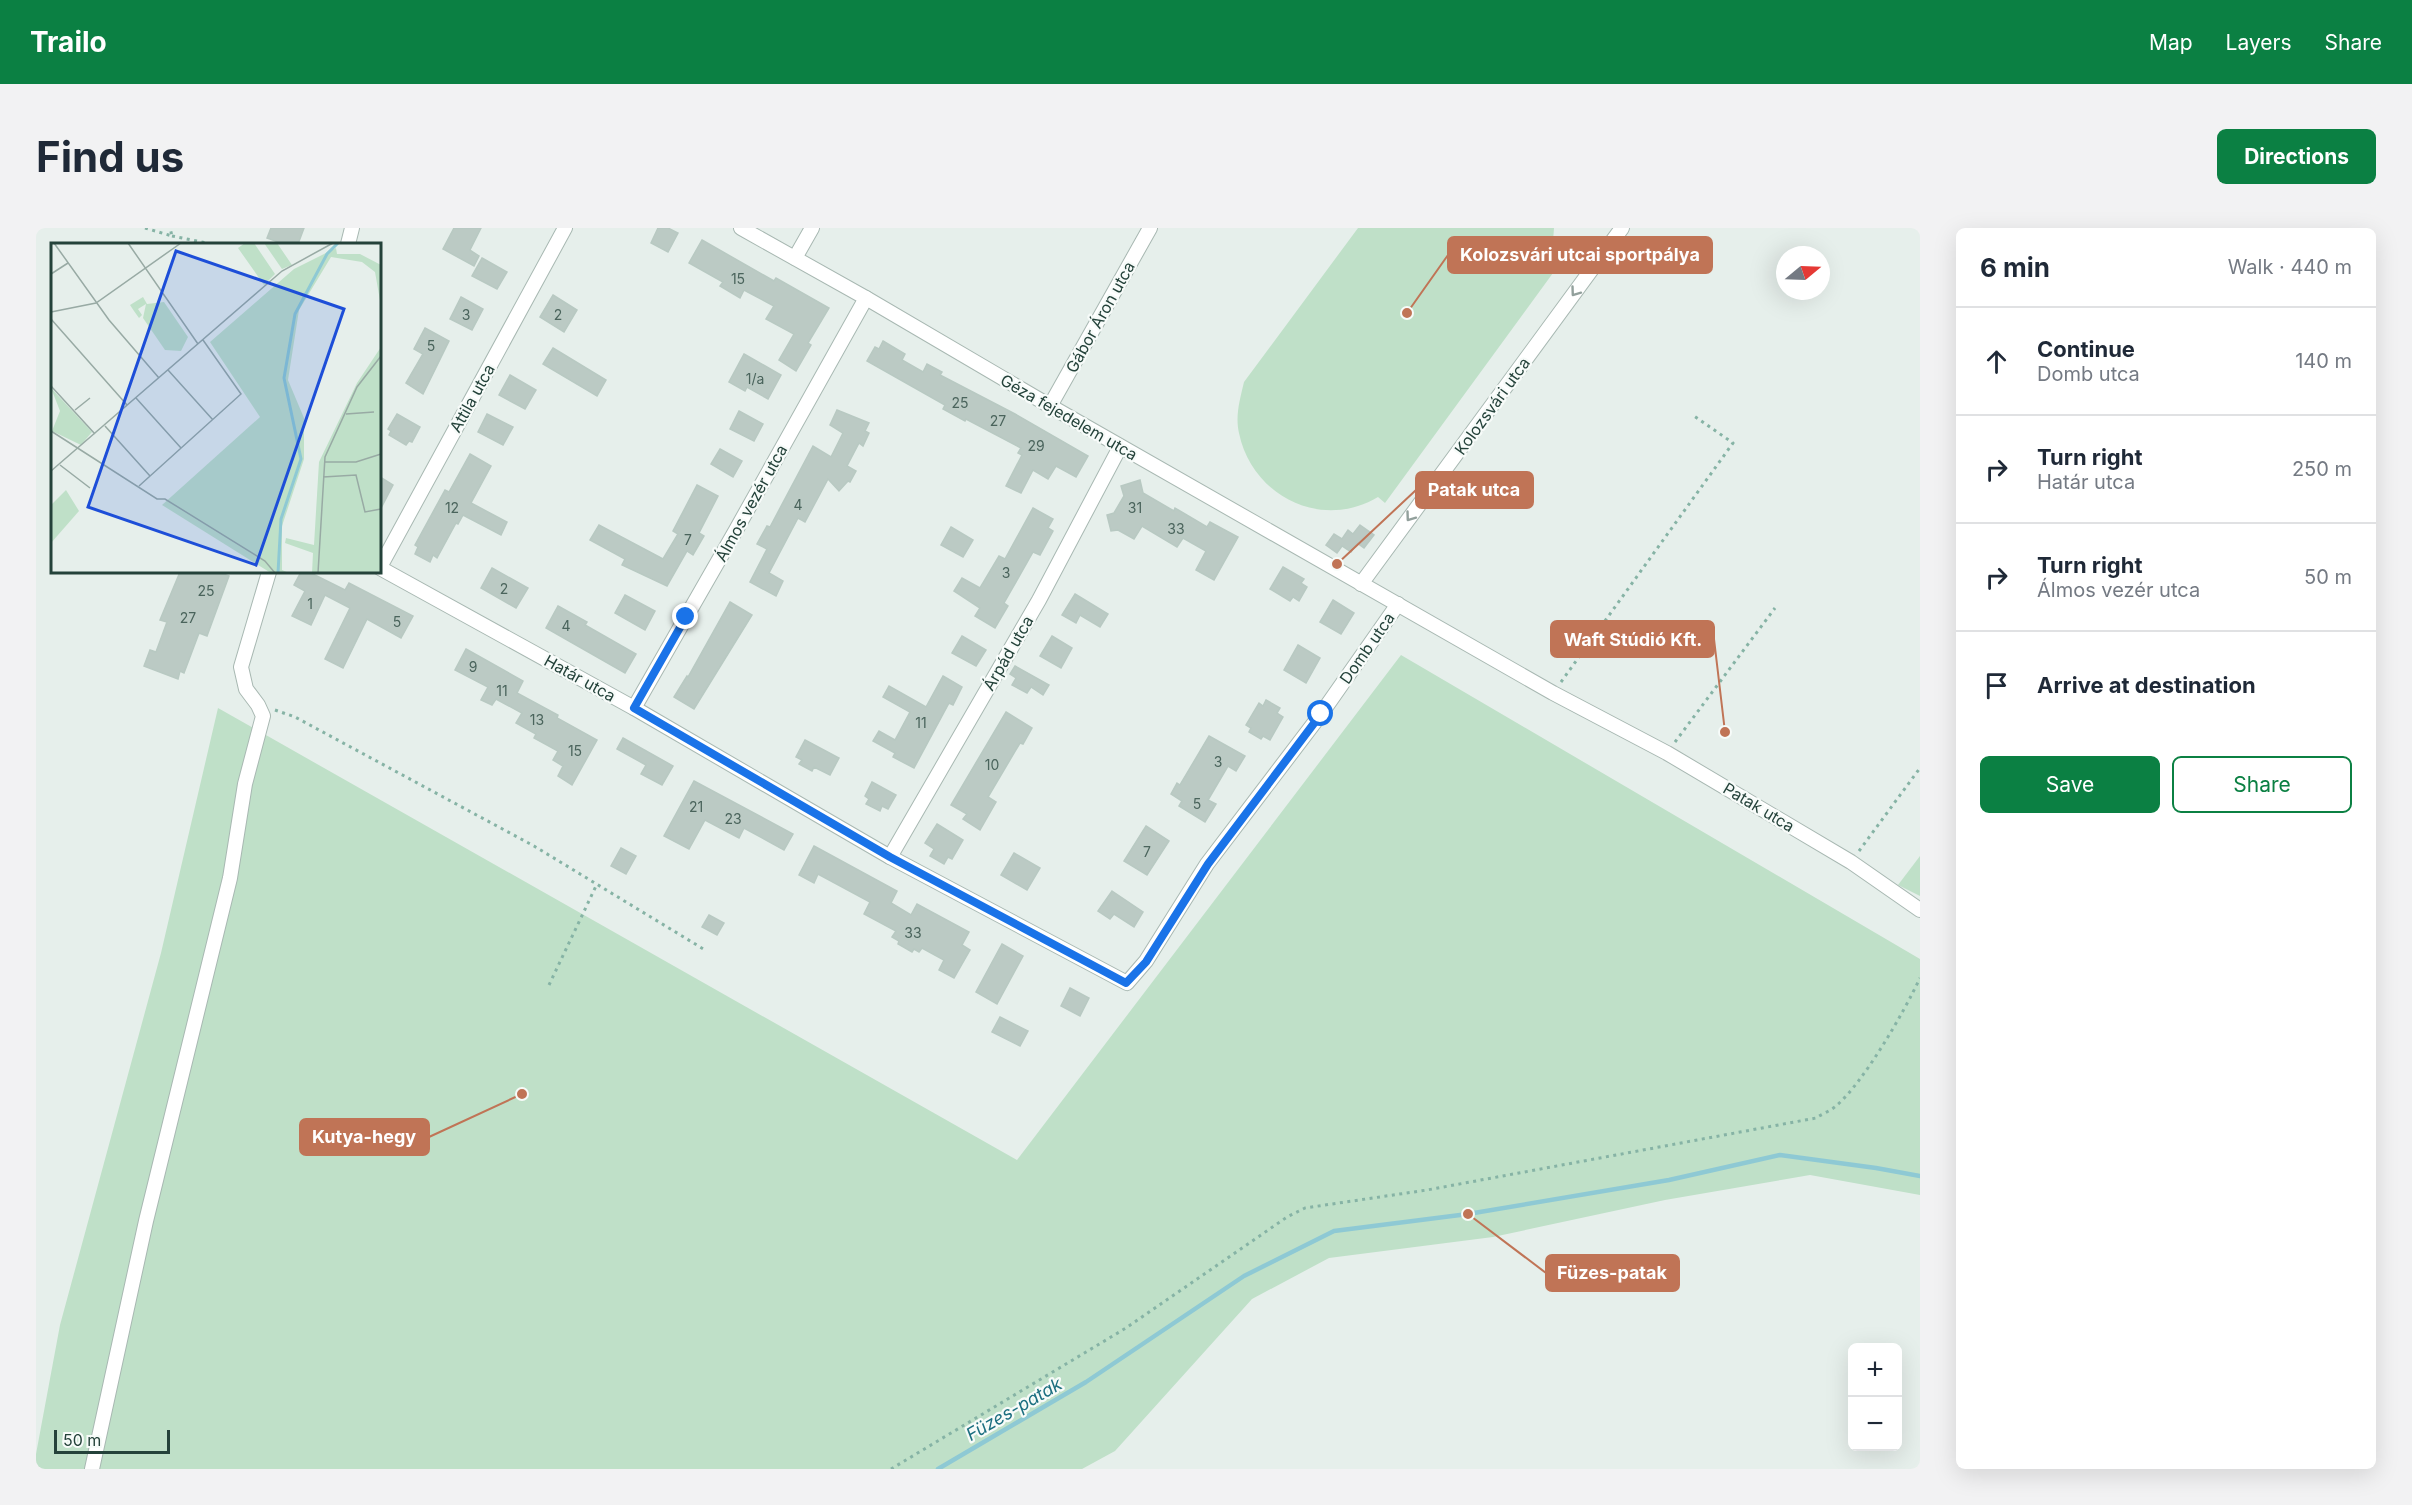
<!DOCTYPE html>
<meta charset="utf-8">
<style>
body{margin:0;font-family:Inter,sans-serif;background:#f2f2f3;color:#1f2937}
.controls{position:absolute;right:18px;bottom:18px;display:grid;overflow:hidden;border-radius:9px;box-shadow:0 6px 24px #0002}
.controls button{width:54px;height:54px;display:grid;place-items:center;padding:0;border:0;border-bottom:2px solid #e0e1e3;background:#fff;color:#1f2937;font:30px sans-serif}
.compass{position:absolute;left:1740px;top:18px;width:54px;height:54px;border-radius:50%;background:#fff;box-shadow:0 6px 24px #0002;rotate:71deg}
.scale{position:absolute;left:18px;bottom:15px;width:116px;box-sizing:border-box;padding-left:6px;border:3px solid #24423a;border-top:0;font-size:16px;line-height:21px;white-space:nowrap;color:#24423a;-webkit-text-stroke:4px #f7fbf9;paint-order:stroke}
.stop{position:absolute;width:18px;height:18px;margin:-14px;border:4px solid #1a73e8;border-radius:50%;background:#fff}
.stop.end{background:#1a73e8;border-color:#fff;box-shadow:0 2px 6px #0008}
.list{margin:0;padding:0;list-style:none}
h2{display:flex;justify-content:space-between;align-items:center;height:78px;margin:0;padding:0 24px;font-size:26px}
h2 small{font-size:20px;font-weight:400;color:#747a83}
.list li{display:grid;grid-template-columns:39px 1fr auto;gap:18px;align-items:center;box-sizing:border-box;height:108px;padding:0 24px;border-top:2px solid #e0e1e3}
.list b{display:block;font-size:22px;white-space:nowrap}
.list p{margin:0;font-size:20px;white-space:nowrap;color:#747a83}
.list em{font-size:20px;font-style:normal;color:#747a83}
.actions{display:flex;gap:12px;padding:18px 24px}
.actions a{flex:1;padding:14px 0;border:2px solid #0b8043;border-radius:9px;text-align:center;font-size:21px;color:#0b8043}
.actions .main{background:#0b8043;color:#fff}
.icon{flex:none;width:33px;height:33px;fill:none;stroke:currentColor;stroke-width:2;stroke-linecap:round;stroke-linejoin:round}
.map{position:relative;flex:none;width:1884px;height:1241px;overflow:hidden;border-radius:9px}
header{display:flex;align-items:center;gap:36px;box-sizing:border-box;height:84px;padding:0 30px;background:#0b8043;color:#fff}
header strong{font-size:28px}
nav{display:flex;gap:33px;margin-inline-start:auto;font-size:21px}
.intro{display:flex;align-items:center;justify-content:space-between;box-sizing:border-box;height:144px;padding:0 36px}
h1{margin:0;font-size:42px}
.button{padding:15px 27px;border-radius:9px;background:#0b8043;color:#fff;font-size:21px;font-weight:700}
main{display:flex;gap:36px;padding:0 36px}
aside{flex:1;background:#fff;border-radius:9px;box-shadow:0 6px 24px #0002}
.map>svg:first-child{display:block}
.green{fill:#bfe0c8}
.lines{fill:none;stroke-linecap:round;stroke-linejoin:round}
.stream{stroke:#8ec9d4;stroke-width:4.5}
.building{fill:#bbcac4;stroke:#b8c9c2;stroke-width:1.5}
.street-casing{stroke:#a8b8b2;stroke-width:16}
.path{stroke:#86b3a5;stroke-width:3;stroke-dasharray:3 4.5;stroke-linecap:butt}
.street{stroke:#fff;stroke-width:14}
.oneway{stroke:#92a09c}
.route{stroke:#1a73e8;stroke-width:8}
.labels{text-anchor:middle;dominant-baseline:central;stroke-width:4.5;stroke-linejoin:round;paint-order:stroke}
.number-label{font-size:14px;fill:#4a645c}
.street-label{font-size:16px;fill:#24423a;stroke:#f7fbf9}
.water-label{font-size:18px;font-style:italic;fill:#1c6f80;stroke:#f7fbf9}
.inset-river{fill:none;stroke:#8ec9d4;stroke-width:3}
.inset-road{fill:none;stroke:#98aaa4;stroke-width:1.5}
.view{fill:#1d4ed8;fill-opacity:0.15;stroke:#1d4ed8;stroke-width:3}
.inset-edge{fill:none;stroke:#24423a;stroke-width:3}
.leader{fill:none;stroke:#c07456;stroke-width:2}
.callout-dot{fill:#c07456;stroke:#f7fbf9;stroke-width:2}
.callout{fill:#c07456;stroke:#c07456;stroke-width:2}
.callout-label{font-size:18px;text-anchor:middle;font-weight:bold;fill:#fff}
</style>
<header>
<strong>Trailo</strong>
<nav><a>Map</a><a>Layers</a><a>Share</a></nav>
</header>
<div class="intro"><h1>Find us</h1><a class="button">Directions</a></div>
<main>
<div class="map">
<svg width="1884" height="1241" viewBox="0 0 1884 1241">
<rect width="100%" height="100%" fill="#e6efeb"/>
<!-- green -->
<g class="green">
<path d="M1322 0H1518L1516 27 1525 34 1349 275 1342 269C1285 303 1216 268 1203 205 1199 188 1204 171 1208 154Z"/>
<polygon points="1365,427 1884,731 1884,967 1774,947 1629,972 1457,1009 1293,1030 1216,1071 1079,1223 1046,1241 0,1241 0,1226 24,1097 125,725 182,480 981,932"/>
<polygon points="1884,628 1884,668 1862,657"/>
</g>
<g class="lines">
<!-- stream -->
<polyline class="stream" points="902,1241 1050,1154 1208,1048 1298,1003 1432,986 1633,952 1744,927 1840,940 1884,948"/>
</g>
<!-- building -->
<g class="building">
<polygon points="235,0 268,0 262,16 248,16 231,10"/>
<polygon points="418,0 445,0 434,22 443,28 438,38 407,21"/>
<polygon points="622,0 632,0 642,5 632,24 615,15"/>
<polygon points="666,12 738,53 740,50 793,80 772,115 775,117 760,143 743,132 758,106 730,91 738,78 708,62 704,70 684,58 687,54 653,35"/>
<polygon points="446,30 471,44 461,61 436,48"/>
<polygon points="517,67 541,82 528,104 504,89"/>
<polygon points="425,69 447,81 436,102 414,91"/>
<polygon points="389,100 413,113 387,166 370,155 387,126 378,121"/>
<polygon points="847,113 869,126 866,132 887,144 891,136 906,144 904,147 979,186 1052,228 1040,249 1020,238 1012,251 997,242 985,265 970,258 986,227 982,225 985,220 930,191 929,193 907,181 909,177 831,133 839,119 843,121"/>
<polygon points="517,120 570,152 561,168 507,136"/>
<polygon points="708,126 745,147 732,171 711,159 709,163 693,154"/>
<polygon points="474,147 500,162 489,181 463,167"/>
<polygon points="801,182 833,195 829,203 833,205 827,218 823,215 811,238 820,243 814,254 812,253 803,263 792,251 769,294 762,290 733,345 747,353 740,368 714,354 731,321 721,316 731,298 734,299 777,218 795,229 807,205 794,197"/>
<polygon points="703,183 727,196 718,213 694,201"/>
<polygon points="361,186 384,199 376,214 373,213 370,217 353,207 355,203 352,201"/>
<polygon points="451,186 477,199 467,217 442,204"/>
<polygon points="684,221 706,233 697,249 675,236"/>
<polygon points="434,226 455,238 435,275 471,294 465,307 427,287 422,296 420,295 401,330 397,327 394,334 379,326 382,319 379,317 409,262 413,264"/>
<polygon points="344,249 357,257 344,282"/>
<polygon points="1104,252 1107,265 1138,283 1139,280 1171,299 1174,294 1202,309 1178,352 1160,342 1170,323 1147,310 1141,319 1106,298 1098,311 1082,302 1075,303 1071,287 1078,285 1088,268 1085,258"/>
<polygon points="661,257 682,268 663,305 668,308 657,327 651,323 631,358 586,337 589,331 554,312 563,297 627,331 642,306 637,303"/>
<polygon points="997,280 1017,291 1012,300 1017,303 1004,327 997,324 968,375 972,378 959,400 939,388 944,380 918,363 926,350 944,360 963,328 969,331"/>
<polygon points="1324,297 1338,307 1328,320 1321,315 1315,324 1306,318 1301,325 1290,317 1298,306 1306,311 1312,302 1317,306"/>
<polygon points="915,299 937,312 927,329 905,317"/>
<polygon points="1247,339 1268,351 1265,355 1271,359 1263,373 1257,369 1254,373 1234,361"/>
<polygon points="456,340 492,360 480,380 445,360"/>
<polygon points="144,344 182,344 193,348 171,408 163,405 148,445 144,443 142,451 108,438 114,422 120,424 131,394 124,392"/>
<polygon points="265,344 273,344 309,362 313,355 377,388 365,410 331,391 307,440 289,431 314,380 289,367 275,397 256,388 269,363 258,357"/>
<polygon points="1039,366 1072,386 1064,399 1044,387 1040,395 1026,387"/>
<polygon points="589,367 619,383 609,402 579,385"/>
<polygon points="1297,372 1318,385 1305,406 1284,394"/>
<polygon points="694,374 716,387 658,481 638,469 651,448 652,449"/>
<polygon points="522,378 551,394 549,397 600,426 589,445 510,400"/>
<polygon points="926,408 950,422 940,438 916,425"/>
<polygon points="1016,408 1036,420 1025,440 1004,428"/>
<polygon points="1262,417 1284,430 1270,455 1248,442"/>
<polygon points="430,421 487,453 481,465 522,487 521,490 561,512 536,557 522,548 527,538 517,532 522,523 498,510 500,506 480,495 486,485 460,471 456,477 445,472 452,459 419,442"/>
<polygon points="979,438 1013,457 1007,467 995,459 991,465 976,457 980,450 974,446"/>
<polygon points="907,448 926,459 917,477 913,475 878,540 857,529 859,525 837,513 843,503 859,512 874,484 847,469 853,458 890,479"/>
<polygon points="1230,472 1244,480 1241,485 1247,489 1234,512 1227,508 1225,511 1213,504 1215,500 1210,497 1223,475 1227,478"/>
<polygon points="970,484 996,500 987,516 984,515 952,569 960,574 944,602 927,591 931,586 915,577"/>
<polygon points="1173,508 1209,528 1200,543 1192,538 1172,572 1180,576 1169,594 1143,578 1146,573 1135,566 1141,555 1144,557"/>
<polygon points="587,510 637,538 626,557 605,546 610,537 581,521"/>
<polygon points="769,512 803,530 794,547 778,539 776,543 763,536 766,532 760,529"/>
<polygon points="658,553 757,606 748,622 708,600 703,610 669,592 653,621 628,608"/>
<polygon points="836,554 860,567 852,581 846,578 844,583 830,576 833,571 829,568"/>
<polygon points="901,596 927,612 916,631 912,629 908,636 894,628 898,621 889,615"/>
<polygon points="1110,598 1133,613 1111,647 1088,633"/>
<polygon points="778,618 861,663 855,675 875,687 881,676 933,704 926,717 934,722 918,750 903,742 908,732 886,720 883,724 878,721 876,724 862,716 863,713 856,709 860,703 828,686 834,674 782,646 778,655 763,647"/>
<polygon points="585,620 600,628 590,646 575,638"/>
<polygon points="978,625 1004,640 991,662 965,647"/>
<polygon points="1076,663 1107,684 1098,699 1078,686 1074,691 1062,683"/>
<polygon points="673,687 688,695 681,707 666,699"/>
<polygon points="966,716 987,728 961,776 940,764"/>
<polygon points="1034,760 1053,770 1044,788 1025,778"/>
<polygon points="964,789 992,803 984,818 956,804"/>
</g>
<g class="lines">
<!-- street casing -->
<g class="street-casing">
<g id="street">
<polyline points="705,0 830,70 1014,178 1517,465 1631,525 1815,634 1884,682"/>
<polyline points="312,16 316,0"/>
<polyline points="759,30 776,0"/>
<polyline points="1014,178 1114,0"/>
<polyline points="344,339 529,0"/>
<polyline points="344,340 598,480 854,629 1091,755 1110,733 1171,636 1285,486 1362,376"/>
<polyline points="1325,356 1586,0"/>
<polyline points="598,480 700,302 830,70"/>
<polyline points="854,629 1003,372 1084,219"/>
<polyline points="56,1241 110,993 194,650 209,556 227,488 222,477 210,461 205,439 233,344"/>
</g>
</g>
<!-- path -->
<g class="path">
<polyline points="109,0 136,8 134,0"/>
<polyline points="136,8 176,16"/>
<polyline points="1525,454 1697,215 1658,188"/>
<polyline points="239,482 259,489 498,618 669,722"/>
<polyline points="1639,514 1739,380"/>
<polyline points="1823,623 1884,540"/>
<polyline points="513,757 561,656"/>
<path d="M855 1241 1090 1100 1251 989 1269 980 1391 962 1780 890C1786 886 1794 883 1800 878 1828 854 1868 784 1884 750"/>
</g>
<!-- street -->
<use href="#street" class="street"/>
</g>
<!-- one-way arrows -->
<defs><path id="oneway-chevron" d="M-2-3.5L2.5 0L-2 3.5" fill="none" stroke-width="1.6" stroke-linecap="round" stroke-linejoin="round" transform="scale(1.5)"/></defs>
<g class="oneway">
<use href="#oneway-chevron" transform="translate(1539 64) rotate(126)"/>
<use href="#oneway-chevron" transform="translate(1374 289) rotate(126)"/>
</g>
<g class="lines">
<!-- route -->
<polyline class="route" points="650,389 598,480 854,629 1090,755 1110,734 1172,636 1285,486"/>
</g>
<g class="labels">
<!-- number labels -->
<g class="number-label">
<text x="702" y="50">15</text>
<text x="430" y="86">3</text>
<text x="522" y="86">2</text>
<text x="395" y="117">5</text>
<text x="719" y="150">1/a</text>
<text x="924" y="174">25</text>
<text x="962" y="192">27</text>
<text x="1000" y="217">29</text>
<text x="762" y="276">4</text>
<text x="416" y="279">12</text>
<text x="1099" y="279">31</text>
<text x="1140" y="300">33</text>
<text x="652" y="311">7</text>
<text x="970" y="344">3</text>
<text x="468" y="360">2</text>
<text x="170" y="362">25</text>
<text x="274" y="375">1</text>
<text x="152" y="389">27</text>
<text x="361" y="393">5</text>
<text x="530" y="397">4</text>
<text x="437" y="438">9</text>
<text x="466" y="462">11</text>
<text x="501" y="491">13</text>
<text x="885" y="494">11</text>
<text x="539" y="522">15</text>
<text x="1182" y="533">3</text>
<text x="956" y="536">10</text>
<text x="1161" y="575">5</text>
<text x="660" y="578">21</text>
<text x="697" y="590">23</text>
<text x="1111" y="623">7</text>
<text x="877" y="704">33</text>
</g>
<!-- street labels -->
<g class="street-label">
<text transform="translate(1064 89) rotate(-61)">Gábor Áron utca</text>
<text transform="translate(436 170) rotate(-61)">Attila utca</text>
<text transform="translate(1456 178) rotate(-54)">Kolozsvári utca</text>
<text transform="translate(1033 189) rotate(30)">Géza fejedelem utca</text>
<text transform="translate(715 275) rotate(-61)">Álmos vezér utca</text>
<text transform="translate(1331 420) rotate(-55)">Domb utca</text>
<text transform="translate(972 425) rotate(-60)">Árpád utca</text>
<text transform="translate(544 450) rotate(29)">Határ utca</text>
<text transform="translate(1723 579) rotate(31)">Patak utca</text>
</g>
<!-- water labels -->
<g class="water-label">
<text transform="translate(978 1181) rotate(-30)">Füzes-patak</text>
</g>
</g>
<!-- overview -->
<g transform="translate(15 15)">
<rect width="330" height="330" fill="#e6efeb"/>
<path d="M194 0H203L224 31 213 42 187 5ZM213 0H226L241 22 231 26ZM285 5 286 11H309L330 22V63L324 29 311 19 280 14 248 67 237 137 253 175V216L231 283V327L238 330H220L111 262 209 174 159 99 243 26ZM92 54 96 61 113 59 137 94 130 108 114 107 92 75 95 61 87 66 91 72 88 75 83 68 79 62ZM330 104V330H261L262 310 234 300 235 295 263 302 268 219 306 140ZM0 145 41 189 30 202 1 188 9 168ZM15 247 28 268 0 300V262Z" fill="#bfe0c8"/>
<path class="inset-river" d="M227 330 230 276 250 216 233 135 244 71 276 11 287 0"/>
<path class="inset-road" d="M3 0 58 77 108 135M77 0 147 101M0 31 17 20M0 69 45 60 130 0M0 76 76 162M117 127 162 177M0 143 44 191M85 155 130 205M24 167 39 155M295 171 323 169M54 183 99 233M0 188 106 256H114L214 318 224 330M273 219H305L330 211M9 222 39 245M0 228 231 28 282 0M272 234 305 232 314 269 330 266M88 243 190 151 152 97M267 330 274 214 306 144 330 113"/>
<path class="view" d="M125 8 293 66 205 322 37 264Z"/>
<rect width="330" height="330" class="inset-edge"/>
</g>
<!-- callouts -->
<path class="leader" d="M1371 85L1412 27M1301 336L1380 262M1689 504L1678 411M486 866L393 909M1432 986L1510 1045"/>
<g class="callout-dot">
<circle cx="1371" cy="85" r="6"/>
<circle cx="1301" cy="336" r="6"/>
<circle cx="1689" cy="504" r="6"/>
<circle cx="486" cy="866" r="6"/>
<circle cx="1432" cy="986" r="6"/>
</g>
<g class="callout">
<rect x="1412" y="9" width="264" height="36" rx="6"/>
<rect x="1380" y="244" width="117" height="36" rx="6"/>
<rect x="1515" y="393" width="163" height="36" rx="6"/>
<rect x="264" y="891" width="129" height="36" rx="6"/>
<rect x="1510" y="1027" width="133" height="36" rx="6"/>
</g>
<g class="callout-label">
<text x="1544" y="33">Kolozsvári utcai sportpálya</text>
<text x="1438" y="268">Patak utca</text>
<text x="1597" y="418">Waft Stúdió Kft.</text>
<text x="328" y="915">Kutya-hegy</text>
<text x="1576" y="1051">Füzes-patak</text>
</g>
</svg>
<div class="controls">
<button>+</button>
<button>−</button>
</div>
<svg class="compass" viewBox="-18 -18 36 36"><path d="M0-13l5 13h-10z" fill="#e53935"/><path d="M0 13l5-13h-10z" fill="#747a83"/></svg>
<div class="scale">50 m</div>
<div class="stop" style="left:1285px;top:486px"></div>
<div class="stop end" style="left:650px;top:389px"></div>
</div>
<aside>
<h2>6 min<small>Walk · 440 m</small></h2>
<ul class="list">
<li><svg class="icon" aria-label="ahead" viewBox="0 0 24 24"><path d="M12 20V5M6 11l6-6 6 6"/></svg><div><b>Continue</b><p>Domb utca</p></div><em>140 m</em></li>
<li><svg class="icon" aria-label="right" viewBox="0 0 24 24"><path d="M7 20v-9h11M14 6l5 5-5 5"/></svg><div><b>Turn right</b><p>Határ utca</p></div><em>250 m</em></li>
<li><svg class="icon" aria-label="right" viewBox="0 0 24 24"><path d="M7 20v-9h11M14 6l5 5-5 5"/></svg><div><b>Turn right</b><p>Álmos vezér utca</p></div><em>50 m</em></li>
<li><svg class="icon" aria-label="arrive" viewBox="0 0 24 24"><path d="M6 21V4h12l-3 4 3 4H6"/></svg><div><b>Arrive at destination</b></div></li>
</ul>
<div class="actions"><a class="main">Save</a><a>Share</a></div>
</aside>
</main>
